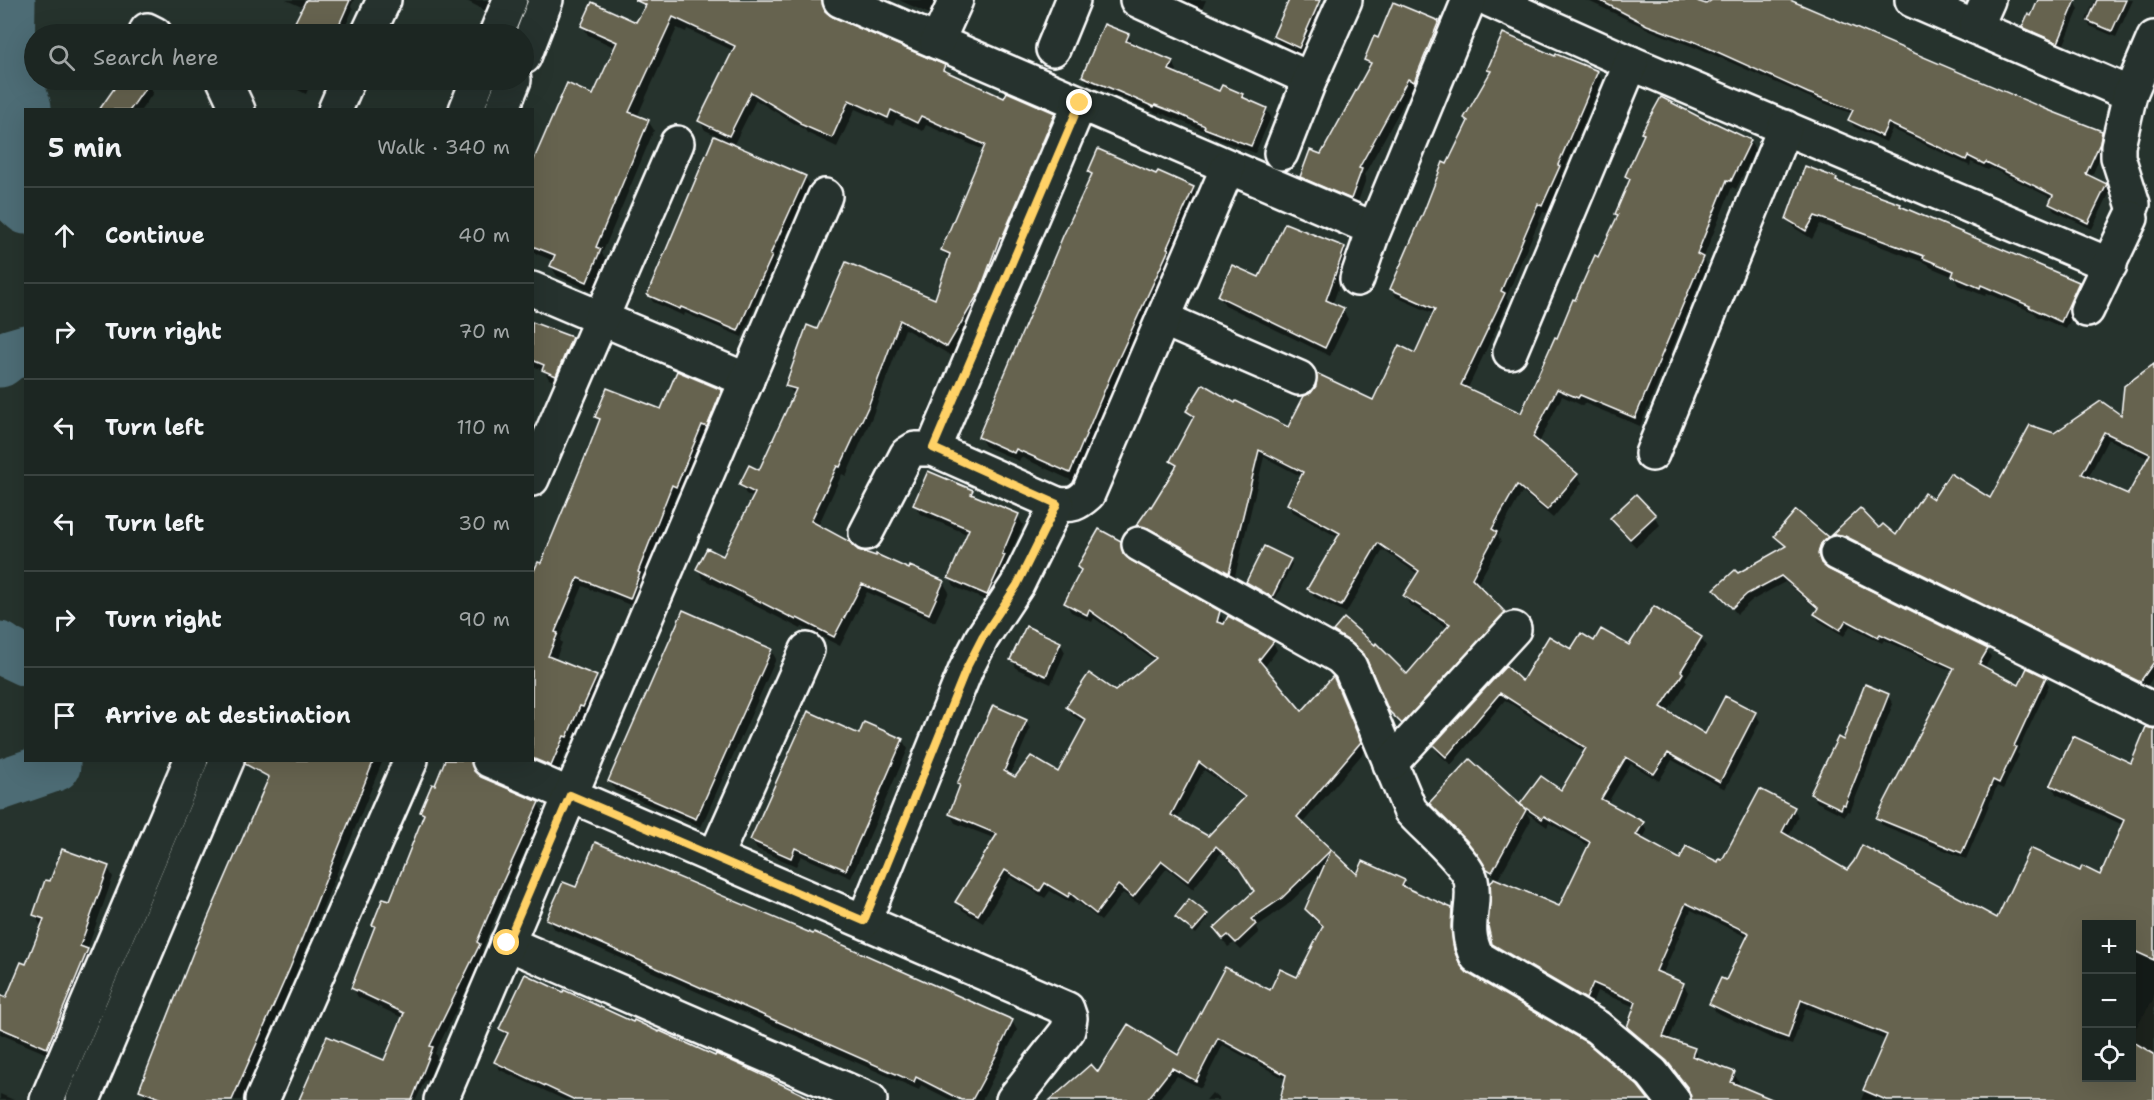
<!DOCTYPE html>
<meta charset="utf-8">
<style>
body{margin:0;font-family:"Shantell Sans",sans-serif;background:#29322f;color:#f1f3f6}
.controls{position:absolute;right:18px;bottom:18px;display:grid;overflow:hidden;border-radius:0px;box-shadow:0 6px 24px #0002}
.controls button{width:54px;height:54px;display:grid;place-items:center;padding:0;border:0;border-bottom:2px solid #3a4340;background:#1c2622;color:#f1f3f6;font:30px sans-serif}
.stop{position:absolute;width:18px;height:18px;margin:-14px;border:4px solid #ffd166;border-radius:50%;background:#fff}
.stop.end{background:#ffd166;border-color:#fff;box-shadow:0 2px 6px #0008}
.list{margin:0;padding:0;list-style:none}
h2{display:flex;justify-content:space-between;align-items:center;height:78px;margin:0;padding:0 24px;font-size:26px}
h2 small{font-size:20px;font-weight:400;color:#a0a5a5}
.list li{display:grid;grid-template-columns:39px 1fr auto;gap:18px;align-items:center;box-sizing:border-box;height:96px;padding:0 24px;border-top:2px solid #3a4340}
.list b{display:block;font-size:22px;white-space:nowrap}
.list em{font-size:20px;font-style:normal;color:#a0a5a5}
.icon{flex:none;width:33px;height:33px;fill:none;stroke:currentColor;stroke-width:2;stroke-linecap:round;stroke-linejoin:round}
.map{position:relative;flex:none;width:2154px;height:1100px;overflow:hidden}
.search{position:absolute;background:#1c2622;box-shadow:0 6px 24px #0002;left:24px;top:24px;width:510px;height:66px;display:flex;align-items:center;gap:15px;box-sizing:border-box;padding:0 21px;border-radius:33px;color:#a0a5a5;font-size:22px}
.panel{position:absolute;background:#1c2622;box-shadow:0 6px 24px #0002;left:24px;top:108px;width:510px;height:654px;border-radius:0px}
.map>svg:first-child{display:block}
.built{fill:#394137}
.shadow{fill:#0007;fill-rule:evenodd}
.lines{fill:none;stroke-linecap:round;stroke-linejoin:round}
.river{stroke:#4e6c75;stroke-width:51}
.building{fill:#66634f;stroke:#fff;stroke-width:1.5;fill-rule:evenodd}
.minor-casing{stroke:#fff;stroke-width:38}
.minor{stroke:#26332d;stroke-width:33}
.route{stroke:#ffd166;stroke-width:8}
</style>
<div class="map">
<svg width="2154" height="1100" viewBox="0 0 2154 1100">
<rect width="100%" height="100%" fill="#26332d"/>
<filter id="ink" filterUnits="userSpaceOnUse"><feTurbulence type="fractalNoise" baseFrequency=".0167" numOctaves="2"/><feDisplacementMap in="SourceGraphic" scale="12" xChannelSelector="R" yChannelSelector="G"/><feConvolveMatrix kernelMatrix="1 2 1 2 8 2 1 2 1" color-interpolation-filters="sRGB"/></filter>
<g filter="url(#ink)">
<!-- built -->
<polygon class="built" points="2154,998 2154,1100 2091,1100 2132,1078 2132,1034"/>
<!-- shadow -->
<g class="shadow">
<polygon points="286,0 354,0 351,6 353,9 343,32 336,29 334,34 290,34 304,8"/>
<polygon points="465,0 496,0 490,13"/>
<polygon points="649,0 804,0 832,19 944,67 949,75 1005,100 1054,114 1060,123 985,301 952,356 905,329 872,417 846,476 842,474 818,526 857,551 943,582 949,592 935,622 867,592 840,646 802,627 801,629 703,579 698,569 724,558 754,498 746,494 741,485 760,472 795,396 787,385 818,331 936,301 950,260 942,250 984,150 926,125 923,131 896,119 893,126 855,109 837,147 807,133 805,130 756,100 733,146 805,177 810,185 774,262 775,265 765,287 764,286 742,337 685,313 684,316 653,302 649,295 724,139 705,130 700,121 734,51 687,29 686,32 677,28 637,117 648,121 654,130 602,254 606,259 593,291 557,276 551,266 554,261 532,252 532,168 594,97 616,48 588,35 583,26 637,24"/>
<polygon points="899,0 945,0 936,17"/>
<polygon points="1178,0 1206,0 1201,12 1180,3"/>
<polygon points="1290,0 1310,0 1318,3 1323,12 1304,56 1280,45 1275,36"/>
<polygon points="1586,0 1784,0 2008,95 2101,132 2105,139 2103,150 2091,178 2106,185 2110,192 2092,229 2054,211 2050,204 2053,199 1991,168 1988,170 1971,162 1970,166 1892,129 1886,142 1854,127 1850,120 1853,114 1813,99 1696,47 1696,48 1652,31"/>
<polygon points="2040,0 2071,0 2075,2 2079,9 2062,49 2028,34 2024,27 2032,18"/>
<polygon points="2095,0 2133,0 2116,37 2090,26 2086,20"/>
<polygon points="1394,4 1438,22 1444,31 1419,90 1413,87 1364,175 1366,179 1356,207 1307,186 1302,177 1322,156 1370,68 1365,60 1379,40"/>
<polygon points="1128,36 1133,43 1132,45 1172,62 1177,70 1175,74 1220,93 1242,95 1245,100 1266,109 1271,117 1255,153 1210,136 1207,132 1159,112 1159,114 1088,84 1084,76"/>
<polygon points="1556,58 1597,72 1602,80 1563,173 1564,175 1547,213 1543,212 1524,255 1506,298 1509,302 1467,390 1521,415 1618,217 1616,214 1630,182 1627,176 1709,124 1750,141 1755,150 1736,189 1732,187 1703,259 1707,266 1640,426 1584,403 1583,406 1562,396 1539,443 1577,475 1582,483 1553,518 1522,492 1498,536 1501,542 1477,585 1504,613 1509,621 1407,731 1396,720 1390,710 1368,661 1356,649 1339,640 1334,631 1407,676 1448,628 1409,604 1405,596 1419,575 1383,550 1346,613 1314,597 1309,589 1339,538 1293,512 1288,504 1302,477 1264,457 1234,580 1143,534 1138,526 1152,509 1176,469 1172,461 1194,420 1188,411 1236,405 1289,429 1374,402 1416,355 1434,314 1396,297 1392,289 1468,123 1466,118 1491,74 1489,70"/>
<polygon points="122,80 142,80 148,84 153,93 141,110 109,110 105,103"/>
<polygon points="278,80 312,80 306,94"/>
<polygon points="1090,172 1157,176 1193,188 1198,197 1173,259 1115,386 1075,482 1021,457 1019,461 985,446 980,437 1092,177"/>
<polygon points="1836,179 1839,184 2078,283 2083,292 2066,329 2036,316 2035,313 1986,293 1985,296 1958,285 1954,277 1930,267 1928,264 1820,224 1812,239 1793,227 1788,219"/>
<polygon points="1344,248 1350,257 1332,305 1343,310 1348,319 1330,356 1225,305 1219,296 1260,279"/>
<polygon points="532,323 571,339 576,348 561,384 549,379 544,370 532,366"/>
<path d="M2154 381V676L2145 689 1836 543 1832 536 1860 510 1879 531 1896 537 1933 501 1990 500 2054 435 2122 418ZM2108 439 2149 459 2129 496 2088 478Z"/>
<polygon points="721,391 726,400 681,495 677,493 643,580 644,583 635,607 583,586 560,640 562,643 555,661 596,677 601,686 588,715 585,714 556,774 524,760 532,760 532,579 542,565 600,423 597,417 662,411"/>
<polygon points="972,491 976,498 1018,516 1023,525 1007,562 1009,565 992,603 955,587 950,578 969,535 920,514 915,505"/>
<polygon points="1654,516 1660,525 1636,547 1617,527 1612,518"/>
<polygon points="1776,536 1827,538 1830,545 1824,551 1821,562 1823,567 1987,650 1991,657 1984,669 2019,687 2045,678 2049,685 2017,753 2019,755 2003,789 1997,786 1966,859 1882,825 1878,818 1954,672 1884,640 1882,643 1850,626 1844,636 1819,621 1815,614 1818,610 1785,582 1751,601 1737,614 1716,589 1786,548"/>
<path d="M1120 542 1125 551 1126 559 1219 612 1224 621 1222 628 1273 642 1277 650 1264 668 1302 713 1336 686 1365 751 1302 824 1357 877 1404 881 1408 889 1451 909 1456 918 1455 936 1458 960 1466 974 1647 1100H1330L1300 1087 1223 1045 1201 1088 1177 1076 1158 1100H1053L1098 1075 1179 1057 1271 992 1298 979 1324 929 1312 918 1307 909 1325 869 1286 906 1256 927 1259 933 1241 950 1234 943 1228 947 1216 929 1256 892 1245 877 1221 853 1193 889 1167 868 1139 904 1123 893 1101 921 1075 900 1073 904 1050 891 1045 898 1010 877 983 923 962 910 957 902 996 839 955 823 950 814 961 788 958 784 1026 721 1030 729 1010 776 1016 779 1058 774 1086 724 1072 715 1068 707 1115 693 1155 661 1094 618 1092 622 1071 612 1066 603 1081 572 1078 567ZM1204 770 1245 799 1209 837 1177 820Z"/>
<polygon points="1290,560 1292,564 1275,600 1250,586 1247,582"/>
<path d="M1701 638 1706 646 1685 679 1687 682 1667 713 1706 736 1755 713 1760 721 1725 789 1672 760 1659 781 1631 764 1607 804 1643 823 1647 831 1642 840 1681 861 1719 864 1794 809 1798 817 1788 837 1847 872 1998 921 2080 873 2101 877 2123 825 2056 794 2052 785 2132 765 2147 728 2154 729V1100H1861L1886 1040 1806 1008 1792 1045 1769 1037 1716 1012 1711 1004 1727 982 1749 938 1691 910 1662 975 1683 984 1688 992 1669 1040 1694 1049 1698 1059 1734 1074 1739 1082 1737 1086 1771 1100H1693L1691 1093 1673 1070 1633 1036 1628 1027 1635 1007 1597 991 1591 1006 1498 952 1493 943 1495 879 1474 850 1436 812 1431 803 1526 810 1522 804 1562 792 1585 752 1505 700 1451 765 1439 754 1434 746 1506 668 1522 683 1572 651 1595 643 1629 647ZM1526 812 1547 827 1549 823 1589 846 1560 908 1497 881 1531 820ZM2086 924H2132V1078H2086Z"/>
<polygon points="1060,643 1065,652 1051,684 1017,669 1012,660"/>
<polygon points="771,650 776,659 701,827 615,790 610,781"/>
<polygon points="1888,696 1893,704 1850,812 1847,811 1845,816 1817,802 1812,794 1844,742"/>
<polygon points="860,736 902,740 908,749 851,878 801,856 796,866 757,849 751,840"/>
<polygon points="275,760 383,760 294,978 241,1100 149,1100 146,1099 141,1090"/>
<polygon points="456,760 478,760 475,773 480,778 538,803 543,812 503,899 482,950 484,954 435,1053 437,1057 428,1081 425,1080 416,1100 301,1100 385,1062 403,1018 358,997 353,988 376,928 374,924 391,902 424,817 421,812 436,787"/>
<polygon points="108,868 113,877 87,950 92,959 52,1056 0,1034 0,1010 27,966 44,926 40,924 35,915"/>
<polygon points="577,889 1012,1021 1017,1030 982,1100 951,1100 921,1085 919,1090 553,928 548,919"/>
<polygon points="1207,915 1209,918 1196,934 1177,917"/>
<polygon points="634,1024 716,1058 717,1056 819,1100 565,1100 500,1070 496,1062 508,1038 501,1029"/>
<polygon points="1212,1093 1220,1100 1206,1100"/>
<polygon points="0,1094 14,1100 0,1100"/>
</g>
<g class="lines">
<!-- river -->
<g class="river">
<polyline points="10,0 9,62 26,107 2,187 26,209"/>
<polyline points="0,362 9,355 26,350"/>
<polyline points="0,647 7,652 26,661"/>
<polyline points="0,785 55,766 55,760"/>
</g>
</g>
<!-- building -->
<g class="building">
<polygon points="306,0 350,0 335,34 289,34"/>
<polygon points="635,0 822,0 825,11 833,17 945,65 943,70 1004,98 1007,92 1055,113 1002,238 1000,237 980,291 947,347 900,320 868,407 840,467 837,466 811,521 850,542 858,550 876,556 876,554 909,569 910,566 944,581 929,614 862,584 834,637 797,618 796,620 696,569 707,548 723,556 755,493 739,485 749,465 759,470 796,389 785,386 807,325 817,329 846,262 935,299 950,254 941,250 985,145 921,116 917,123 891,110 888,118 849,100 832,138 800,124 800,122 751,92 729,136 698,121 735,46 673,17 629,112 649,120 596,247 601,249 587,282 550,266 555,255 532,246 532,164 567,83 593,95 617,42 581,26 592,2 636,22 646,5"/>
<polygon points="1289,0 1320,0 1299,48 1273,36"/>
<polygon points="1599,0 1694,0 1706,4 1712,0 1790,0 2048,110 2102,131 2100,143 2086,174 2107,184 2088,223 2049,204 2053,195 1986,162 1984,164 1968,156 1966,160 1888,123 1882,136 1848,120 1853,110 1808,93 1693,41 1692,42 1647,25"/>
<polygon points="2038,0 2076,0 2058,43 2022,27 2028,14 2031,16"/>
<polygon points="2097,0 2126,0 2112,31 2088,21"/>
<polygon points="1393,2 1439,21 1414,82 1408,79 1359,168 1362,169 1351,199 1300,177 1310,150 1321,154 1371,63 1364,60 1374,36 1378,38"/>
<polygon points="1104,24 1129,34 1126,41 1173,61 1169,70 1219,91 1222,85 1243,94 1242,97 1267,108 1251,146 1204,128 1205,126 1179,114 1155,105 1154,107 1082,76"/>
<polygon points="1503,33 1555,56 1556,54 1598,71 1558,165 1560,166 1542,206 1538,204 1520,246 1501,291 1505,293 1461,385 1521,413 1555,337 1557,338 1573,299 1575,300 1595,255 1598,257 1618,215 1615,214 1630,179 1625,176 1644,134 1641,133 1661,97 1709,122 1709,120 1751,140 1731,181 1727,180 1697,254 1703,257 1635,418 1580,395 1578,398 1557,389 1533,437 1578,474 1547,510 1517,485 1492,529 1497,532 1472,578 1505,612 1402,724 1389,711 1364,654 1349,641 1333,631 1344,618 1375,645 1376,643 1407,674 1450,624 1403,596 1419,571 1378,543 1341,606 1307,589 1340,533 1287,504 1303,472 1259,450 1229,573 1148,528 1136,526 1150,506 1151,507 1177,465 1170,461 1194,416 1186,411 1203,384 1235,403 1236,401 1288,427 1304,396 1311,393 1316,386 1316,373 1373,400 1399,345 1415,353 1435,309 1390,289 1424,211 1443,162 1447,164 1468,121 1464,118 1491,71 1487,70"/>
<polygon points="120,80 151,80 130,110 99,110"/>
<polygon points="714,136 806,176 770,255 772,256 761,280 760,280 738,331 681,307 680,309 647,295"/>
<polygon points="1098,149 1156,174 1158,171 1194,187 1167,248 1169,249 1110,377 1070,473 1016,449 1014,453 978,437 1063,236 1092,174 1088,172"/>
<polygon points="1805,166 1837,178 1836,181 1901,204 1900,206 2079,282 2061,322 2029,307 2030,306 1981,285 1980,288 1952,276 1954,271 1923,258 1924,256 1815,216 1806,231 1786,219"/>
<polygon points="1285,223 1345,247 1326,300 1344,308 1325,348 1218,296 1232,265 1259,277"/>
<polygon points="532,322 572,337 556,376 542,370 544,365 532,360"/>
<path d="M2154 364V662L2140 682 1845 536 1836 534 1830 536 1860 508 1879 528 1883 524 1896 535 1924 493 1933 499 1950 473 1990 498 2030 425 2054 433 2101 401 2121 415 2124 386ZM2104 432 2150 454 2128 494 2082 474Z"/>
<polygon points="677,371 722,390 707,427 702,425 676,487 672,485 638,572 640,573 630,599 578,578 555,632 558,633 548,656 597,676 583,707 580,706 567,737 564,736 551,766 532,758 532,575 538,562 541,563 588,450 600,419 595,417 607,388 661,409"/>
<polygon points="928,471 973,490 971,494 1019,514 1002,554 1005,555 987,595 948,578 969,529 913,505"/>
<polygon points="1636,494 1656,515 1630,539 1610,518"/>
<polygon points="1796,510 1828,537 1821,544 1818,554 1821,563 1828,569 1988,649 1979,664 2019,685 2027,668 2046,677 2014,746 2016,747 1999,783 1993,780 1962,853 1876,818 1954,668 1880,634 1878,637 1846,620 1840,630 1814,614 1818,608 1781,576 1747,594 1732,608 1714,589 1735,570 1738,573 1786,546 1774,536"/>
<path d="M1099 529 1121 541 1123 553 1130 560 1220 611 1217 622 1224 624 1228 616 1274 641 1259 660 1302 711 1333 676 1334 678 1361 742 1297 817 1357 874 1363 861 1405 880 1402 886 1452 908 1451 927 1454 950 1460 964 1467 973 1586 1042 1638 1086 1649 1100H1280L1286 1075 1218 1038 1196 1081 1172 1068 1147 1100H1050L1091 1064 1098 1072 1128 1024 1178 1055 1225 967 1270 990 1280 969 1297 977 1323 926 1305 909 1331 850 1282 898 1251 919 1256 924 1236 943 1228 935 1223 939 1214 928 1254 891 1239 868 1216 846 1188 881 1162 861 1133 897 1118 885 1096 914 1070 893 1068 897 1045 883 1040 891 1005 870 978 915 955 902 997 834 949 814 960 785 957 784 993 705 1027 720 1004 771 1015 777 1031 756 1058 772 1086 720 1066 707 1089 673 1115 691 1156 658 1089 610 1087 615 1064 603 1081 570 1077 567ZM1199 762 1245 797 1208 836 1171 815Z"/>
<polygon points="1264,546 1291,559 1272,597 1246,582"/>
<polygon points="1654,606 1702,637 1681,671 1683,673 1661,707 1705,734 1725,696 1756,712 1720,782 1668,753 1654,774 1626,757 1601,799 1644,822 1636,835 1680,859 1686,846 1718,862 1719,859 1722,860 1760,789 1795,807 1782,832 1847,870 1854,861 1862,845 1997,918 2030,848 2080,871 2082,866 2100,875 2124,820 2050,785 2073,736 2131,763 2146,727 2154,729 2154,960 2132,950 2132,924 2086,924 2086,1077 2132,1077 2132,1041 2154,1054 2154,1100 1886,1100 1863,1090 1887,1035 1801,1000 1788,1038 1763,1029 1709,1004 1721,978 1726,980 1749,933 1686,903 1656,971 1684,983 1663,1037 1695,1048 1692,1056 1735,1072 1731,1082 1774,1100 1691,1100 1688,1088 1667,1061 1627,1027 1636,1002 1593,983 1586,999 1492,944 1488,926 1490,884 1494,878 1559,906 1590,842 1544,816 1542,819 1520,804 1541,776 1561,790 1586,748 1500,693 1446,757 1433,745 1506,666 1522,681 1549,636 1571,649 1581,633 1594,641 1601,629 1629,645"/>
<polygon points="683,610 772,649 696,819 608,781"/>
<polygon points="1026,626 1061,642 1046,676 1010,660"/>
<polygon points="1865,684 1889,694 1845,805 1843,804 1841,809 1810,794 1838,737 1843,740"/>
<polygon points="808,711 859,734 864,722 903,739 846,870 795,848 791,858 750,840"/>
<polygon points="1470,759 1526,810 1492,872 1487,869 1467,841 1429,803"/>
<polygon points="245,760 374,760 290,968 232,1100 165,1100 139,1090 194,950 269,777 245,764"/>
<polygon points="445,760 471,760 474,771 481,777 539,802 499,890 477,942 480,944 430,1046 433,1047 412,1100 299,1100 327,1036 384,1060 404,1013 351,988 375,926 372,925 383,898 390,900 424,814 420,812 432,784 435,785"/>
<polygon points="595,842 813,934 814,932 1013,1020 997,1054 972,1100 961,1100 916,1077 914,1082 546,919 563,882 576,887"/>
<polygon points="62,849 109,866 80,946 88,949 47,1048 0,1028 0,995 6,998 21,962 26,964 44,919 33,915 45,880 50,881"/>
<polygon points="1189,899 1208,914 1193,931 1175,917"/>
<polygon points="525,974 563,992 564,990 633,1022 634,1020 659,1032 660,1031 715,1056 716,1054 743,1066 815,1100 575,1100 494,1062 508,1033 499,1029"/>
</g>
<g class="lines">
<!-- minor casing -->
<g class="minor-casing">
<g id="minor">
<polyline points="840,0 1374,229"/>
<polyline points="1137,0 1310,79"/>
<polyline points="1490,0 1631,63 2110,265"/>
<polyline points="1912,0 2130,94"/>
<polyline points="1976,27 1988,0"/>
<polyline points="147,30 155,34"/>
<polyline points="368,34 384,0"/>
<polyline points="496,34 510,0"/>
<polyline points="937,42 956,0"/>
<polyline points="1053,49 1073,0"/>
<polyline points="524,57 546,0"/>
<polyline points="224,80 238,110"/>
<polyline points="335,110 348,80"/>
<polyline points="466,110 478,80"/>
<polyline points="502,110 514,80"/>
<polyline points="1281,153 1310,79 1345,0"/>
<polyline points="2133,204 2118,157 2118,146 2130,94 2154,38"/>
<polyline points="1357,279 1372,235 1469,0"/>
<polyline points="532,289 747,380"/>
<polyline points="2087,310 2131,218"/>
<polyline points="1163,319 1299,378"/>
<polyline points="1510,352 1631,63"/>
<path d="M933 449 1057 504C1072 506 1077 504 1088 494L1228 167"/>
<polyline points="1652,454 1785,127"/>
<polyline points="532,479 677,143"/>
<polyline points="866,533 907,454 915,449 933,449 1080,103"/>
<path d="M1139 544 1340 657 1350 667 1353 674 1410 810C1425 827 1466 861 1471 880 1477 907 1461 926 1477 957L1597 1027 1652 1073 1673 1100"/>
<polyline points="1837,553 2154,710"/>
<polyline points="489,760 1067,1009 1070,1018 1068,1030 1013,1100"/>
<polyline points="1390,764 1514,629"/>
<polyline points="715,857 807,650"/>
<polyline points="864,921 966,669 982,638 1017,585 1057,504"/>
<polyline points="507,943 870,1100"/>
<polyline points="47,1100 191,760"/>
<polyline points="83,1100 227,760"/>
<polyline points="262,1100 411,760"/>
<polyline points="441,1100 825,196"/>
</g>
</g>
<!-- minor -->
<use href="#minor" class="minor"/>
</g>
</g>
<g class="lines" filter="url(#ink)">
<!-- route -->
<polyline class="route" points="507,943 570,795 864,921 966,669 982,638 1017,585 1057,504 933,448 1080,103"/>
</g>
</svg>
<div class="controls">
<button>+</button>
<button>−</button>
<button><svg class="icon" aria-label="locate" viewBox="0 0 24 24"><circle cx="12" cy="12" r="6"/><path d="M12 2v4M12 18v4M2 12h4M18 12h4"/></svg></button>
</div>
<div class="stop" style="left:507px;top:943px"></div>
<div class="stop end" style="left:1080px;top:103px"></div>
<div class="search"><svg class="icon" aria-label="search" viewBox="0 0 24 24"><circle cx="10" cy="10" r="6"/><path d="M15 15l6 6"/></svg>Search here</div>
<section class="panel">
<h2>5 min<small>Walk · 340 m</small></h2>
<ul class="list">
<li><svg class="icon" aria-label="ahead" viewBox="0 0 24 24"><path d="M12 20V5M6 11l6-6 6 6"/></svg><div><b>Continue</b></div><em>40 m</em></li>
<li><svg class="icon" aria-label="right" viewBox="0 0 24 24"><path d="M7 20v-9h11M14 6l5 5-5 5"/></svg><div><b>Turn right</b></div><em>70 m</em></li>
<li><svg class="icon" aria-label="left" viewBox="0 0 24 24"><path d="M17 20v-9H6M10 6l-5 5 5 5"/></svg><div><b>Turn left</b></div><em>110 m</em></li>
<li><svg class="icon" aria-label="left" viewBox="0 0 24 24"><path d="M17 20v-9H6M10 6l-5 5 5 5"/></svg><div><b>Turn left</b></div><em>30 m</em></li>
<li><svg class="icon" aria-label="right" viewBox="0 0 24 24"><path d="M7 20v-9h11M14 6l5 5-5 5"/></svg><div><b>Turn right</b></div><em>90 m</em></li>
<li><svg class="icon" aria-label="arrive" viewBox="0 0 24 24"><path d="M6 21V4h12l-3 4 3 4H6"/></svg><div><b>Arrive at destination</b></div></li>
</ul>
</section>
</div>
